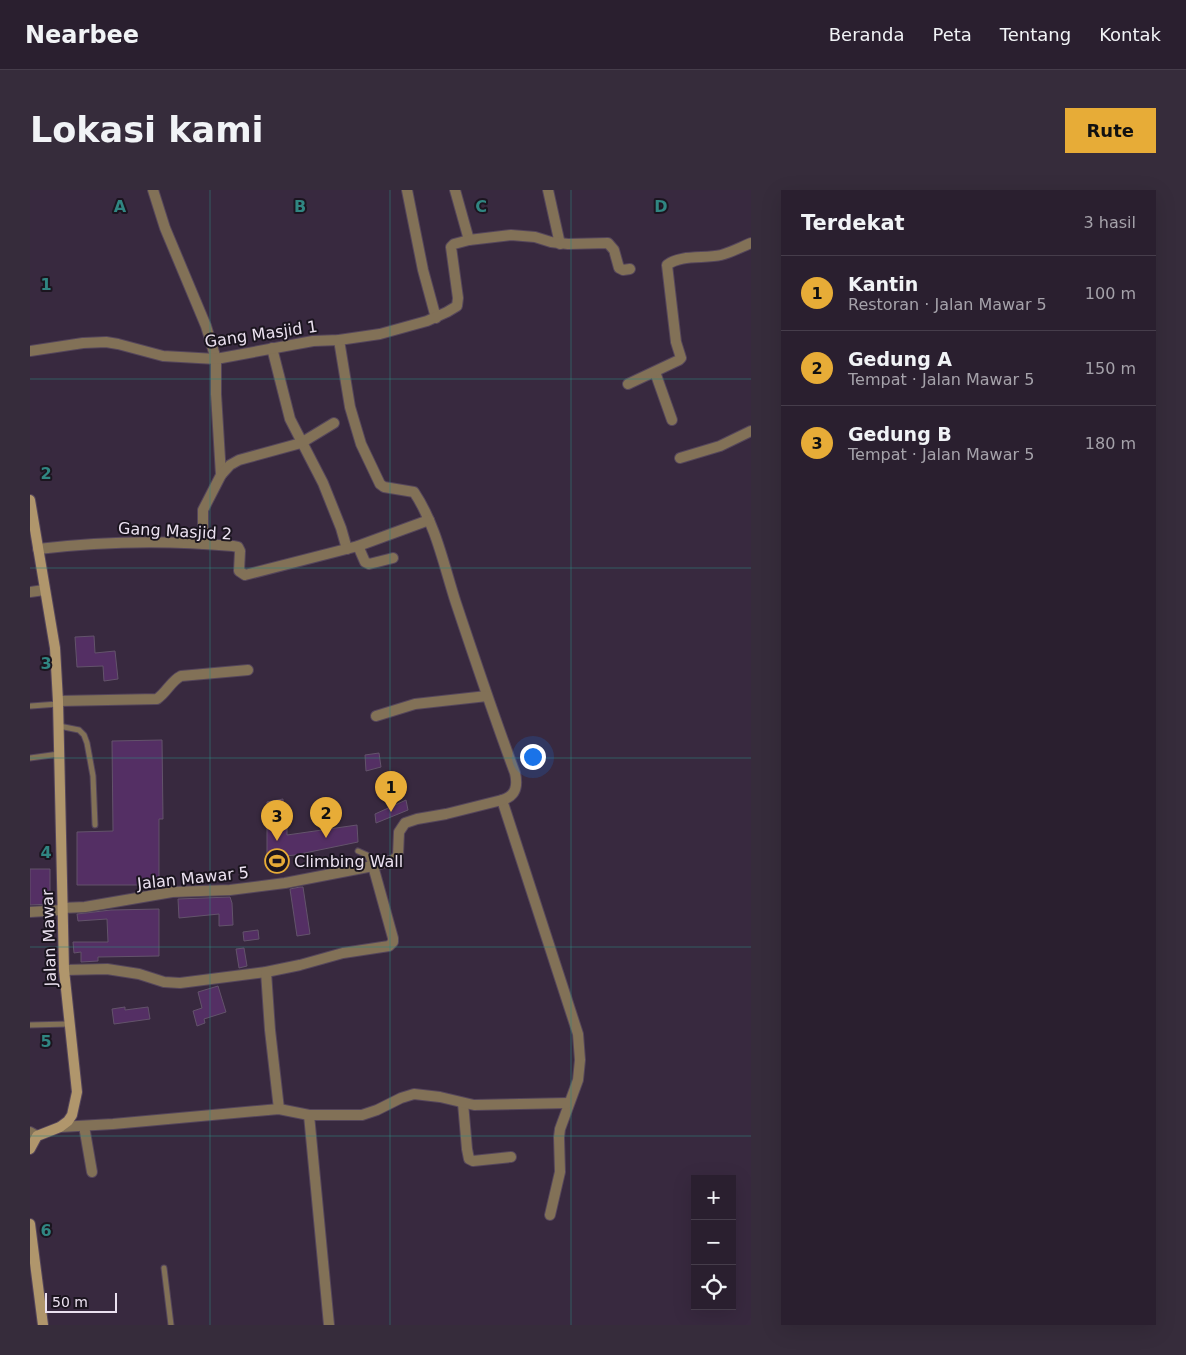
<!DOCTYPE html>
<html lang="id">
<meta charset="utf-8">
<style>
body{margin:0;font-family:"DejaVu Sans",sans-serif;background:#362c3b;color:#f1f3f6}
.controls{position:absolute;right:15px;bottom:15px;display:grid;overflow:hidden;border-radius:0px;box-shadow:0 5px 20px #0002}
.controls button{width:45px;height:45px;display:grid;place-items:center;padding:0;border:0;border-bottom:1px solid #463d4b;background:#2a1f2f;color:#f1f3f6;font:25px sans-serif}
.scale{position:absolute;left:15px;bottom:12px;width:72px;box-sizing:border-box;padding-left:5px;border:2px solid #ebe1f0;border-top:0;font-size:14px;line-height:18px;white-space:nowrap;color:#ebe1f0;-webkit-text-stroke:4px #1b151f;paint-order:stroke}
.you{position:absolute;left:502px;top:566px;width:18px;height:18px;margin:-12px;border:4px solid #fff;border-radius:50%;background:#1a73e8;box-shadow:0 0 0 8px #1a73e833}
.badge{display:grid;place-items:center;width:32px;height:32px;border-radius:50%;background:#e7ac37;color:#111;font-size:16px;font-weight:700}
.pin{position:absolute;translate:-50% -41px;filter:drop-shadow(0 1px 2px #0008)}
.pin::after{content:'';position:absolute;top:26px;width:18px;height:15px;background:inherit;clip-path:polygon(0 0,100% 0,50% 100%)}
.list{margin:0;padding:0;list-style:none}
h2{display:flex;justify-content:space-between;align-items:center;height:65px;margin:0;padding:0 20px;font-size:21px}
h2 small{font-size:16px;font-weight:400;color:#a5a2aa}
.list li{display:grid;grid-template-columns:32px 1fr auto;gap:15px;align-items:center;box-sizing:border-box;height:75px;padding:0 20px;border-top:1px solid #463d4b}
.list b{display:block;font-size:19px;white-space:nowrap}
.list p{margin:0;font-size:16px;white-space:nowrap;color:#a5a2aa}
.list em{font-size:16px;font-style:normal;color:#a5a2aa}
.icon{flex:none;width:28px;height:28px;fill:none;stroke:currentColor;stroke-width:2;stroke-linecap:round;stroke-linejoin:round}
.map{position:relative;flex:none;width:721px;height:1135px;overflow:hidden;border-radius:0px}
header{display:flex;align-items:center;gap:30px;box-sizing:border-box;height:70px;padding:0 25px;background:#2a1f2f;border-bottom:1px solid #463d4b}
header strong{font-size:24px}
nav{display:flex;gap:28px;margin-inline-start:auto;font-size:18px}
.intro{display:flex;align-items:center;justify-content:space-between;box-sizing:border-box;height:120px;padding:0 30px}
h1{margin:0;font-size:35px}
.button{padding:12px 22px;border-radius:0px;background:#e7ac37;color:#111;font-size:18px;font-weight:700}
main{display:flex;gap:30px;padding:0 30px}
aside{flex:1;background:#2a1f2f;border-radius:0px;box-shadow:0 5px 20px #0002}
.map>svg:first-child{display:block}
.building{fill:#542f64;stroke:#63536b}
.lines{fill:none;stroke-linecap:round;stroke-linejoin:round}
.lane-casing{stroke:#55465b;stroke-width:7}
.street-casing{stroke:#55465b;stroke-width:12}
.secondary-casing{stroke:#55465b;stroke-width:12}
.lane{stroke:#827157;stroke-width:5}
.street{stroke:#827157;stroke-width:10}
.secondary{stroke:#b0966c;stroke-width:10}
.grid{fill:none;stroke:#308682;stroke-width:1;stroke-opacity:0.55}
.labels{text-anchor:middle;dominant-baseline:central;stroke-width:4;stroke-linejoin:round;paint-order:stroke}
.street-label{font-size:16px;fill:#ebe1f0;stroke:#1b151f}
.poi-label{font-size:16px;fill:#ebe1f0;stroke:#1b151f;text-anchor:start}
.grid-label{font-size:16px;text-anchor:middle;font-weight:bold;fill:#308682;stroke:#1b151f;stroke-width:4;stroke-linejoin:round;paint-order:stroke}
</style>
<header>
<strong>Nearbee</strong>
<nav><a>Beranda</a><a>Peta</a><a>Tentang</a><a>Kontak</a></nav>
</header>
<div class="intro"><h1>Lokasi kami</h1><a class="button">Rute</a></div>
<main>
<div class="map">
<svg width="721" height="1135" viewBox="0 0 721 1135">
<rect width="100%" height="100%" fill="#38293f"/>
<!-- building -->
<g class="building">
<polygon points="64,446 65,463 85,461 88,489 74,491 73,476 47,477 45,447"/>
<polygon points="132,550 133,629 129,629 129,695 47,695 47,642 83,641 82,551"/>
<polygon points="349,563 351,577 336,581 335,565"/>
<polygon points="253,609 253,635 257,635 257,645 327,635 328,652 265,665 237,668 237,612"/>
<polygon points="376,610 378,620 346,633 345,624"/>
<polygon points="0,679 20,679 20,714 0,715"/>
<polygon points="270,697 273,697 280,744 267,746 260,699"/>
<polygon points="200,707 202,713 203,735 189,736 189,724 149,728 148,709"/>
<polygon points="129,719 129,766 68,767 68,771 51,772 51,762 44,763 43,752 78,752 77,729 48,731 47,724 81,720"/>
<polygon points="228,740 229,749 214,751 213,742"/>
<polygon points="214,758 217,776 209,778 206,759"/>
<polygon points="188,796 196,822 174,829 175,833 167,836 163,821 172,818 168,802"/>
<polygon points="95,817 95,820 118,817 120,829 84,834 82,819"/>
</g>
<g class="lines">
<!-- lane casing -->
<g class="lane-casing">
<g id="lane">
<polyline points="1,516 28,514"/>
<polyline points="29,536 49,540 54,545 57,553 63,586 65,635"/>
<polyline points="0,568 29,564"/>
<polyline points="328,661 337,665 342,676"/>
<polyline points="0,835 39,834"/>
<polyline points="134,1078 141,1135"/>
</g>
</g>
<!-- street casing -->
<g class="street-casing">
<g id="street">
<polyline points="123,0 135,38 176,136 186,169 186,204 191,285 173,320 173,354"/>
<polyline points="377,0 393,80 406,128"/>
<polyline points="425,0 439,50"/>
<polyline points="518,0 530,54"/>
<path d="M309 150 320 217 331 254 350 294 354 297 384 302C406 335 414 376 426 413 445 470 464 527 485 583 488 596 486 606 472 610L548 844 550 870 548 890 530 939 529 947 530 982 520 1025"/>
<polyline points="242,158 260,229 293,293 311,338 317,359"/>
<polyline points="0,161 53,153 76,152 88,154 133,166 186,169 283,151 309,150 350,144 397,131 417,122 427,116 428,108 421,57 424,54 439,50 481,45 505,47 521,52 538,54 578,53 584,60 589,78 593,80 600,79"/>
<polyline points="625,182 642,230"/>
<path d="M598 194 649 170 651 168 646 152 637 75C651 64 675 69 691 65 702 62 711 57 721 53"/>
<polyline points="650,268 690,256 721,241"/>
<polyline points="191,285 200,275 209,270 271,253 304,233"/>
<polyline points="328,356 335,372 339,374 363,368"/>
<path d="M8 359C73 351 138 350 203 356L208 357 210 361 209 381 215 385 328 356 399 330"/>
<polyline points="0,402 14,400"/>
<path d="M28 511 127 509C137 502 141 491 151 486L218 480"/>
<polyline points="346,526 385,514 457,506"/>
<polyline points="32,718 55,717 142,702 200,700 255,693 343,676 363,670 368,666 369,642 375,633 387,629 416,624 472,610"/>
<polyline points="0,722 32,720"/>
<polyline points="34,780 77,779 109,784 134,792 150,793 236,782 270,775 313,763 359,756 363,752 363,748 343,676"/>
<polyline points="236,782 240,840 249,919"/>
<polyline points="433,913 437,959 439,969 443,971 481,967"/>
<polyline points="279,925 299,1135"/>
<polyline points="54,936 62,982"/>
<polyline points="30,937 83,934 249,919 279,925 332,925 347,920 371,908 384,904 410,907 444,915 539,913"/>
<polyline points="0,942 7,946"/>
</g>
</g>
<!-- secondary casing -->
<g class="secondary-casing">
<g id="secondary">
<polyline points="0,310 25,458 28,511 34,780 47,902 42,925 38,931 30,937 7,946 0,959"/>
<polyline points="0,1034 13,1135"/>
</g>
</g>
<!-- lane -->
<use href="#lane" class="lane"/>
<!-- street -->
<use href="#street" class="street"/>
<!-- secondary -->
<use href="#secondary" class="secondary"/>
</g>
<!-- grid -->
<path class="grid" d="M180 0V1135M360 0V1135M541 0V1135M0 189H721M0 378H721M0 568H721M0 757H721M0 946H721"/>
<!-- icons -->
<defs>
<g id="stadium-ring" transform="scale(1.25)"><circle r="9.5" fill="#1b151f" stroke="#e7ac37" stroke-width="1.5"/><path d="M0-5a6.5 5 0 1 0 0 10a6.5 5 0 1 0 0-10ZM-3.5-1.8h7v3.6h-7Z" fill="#e7ac37"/></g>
</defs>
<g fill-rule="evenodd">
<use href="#stadium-ring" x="247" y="671"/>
</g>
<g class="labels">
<!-- street labels -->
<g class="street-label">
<text transform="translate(231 144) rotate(-8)">Gang Masjid 1</text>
<text transform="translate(145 341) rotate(3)">Gang Masjid 2</text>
<text transform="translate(163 688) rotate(-6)">Jalan Mawar 5</text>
<text transform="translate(19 748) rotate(-92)">Jalan Mawar</text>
</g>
<!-- poi labels -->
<g class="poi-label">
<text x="264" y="671">Climbing Wall</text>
</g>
</g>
<g class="grid-label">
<text x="90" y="22">A</text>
<text x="270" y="22">B</text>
<text x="451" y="22">C</text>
<text x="631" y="22">D</text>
<text x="16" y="100">1</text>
<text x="16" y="289">2</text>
<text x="16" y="479">3</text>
<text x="16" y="668">4</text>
<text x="16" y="857">5</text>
<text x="16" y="1046">6</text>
</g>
</svg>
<div class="controls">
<button>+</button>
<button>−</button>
<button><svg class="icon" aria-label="locate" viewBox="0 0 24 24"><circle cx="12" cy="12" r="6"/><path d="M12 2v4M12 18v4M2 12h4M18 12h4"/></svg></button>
</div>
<div class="scale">50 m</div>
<div class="you"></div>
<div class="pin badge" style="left:361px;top:622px">1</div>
<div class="pin badge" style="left:296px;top:648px">2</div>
<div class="pin badge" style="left:247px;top:651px">3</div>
</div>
<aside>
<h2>Terdekat<small>3 hasil</small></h2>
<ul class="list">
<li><span class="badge">1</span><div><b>Kantin</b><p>Restoran · Jalan Mawar 5</p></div><em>100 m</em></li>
<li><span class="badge">2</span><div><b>Gedung A</b><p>Tempat · Jalan Mawar 5</p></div><em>150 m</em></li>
<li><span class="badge">3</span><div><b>Gedung B</b><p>Tempat · Jalan Mawar 5</p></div><em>180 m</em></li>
</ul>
</aside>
</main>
